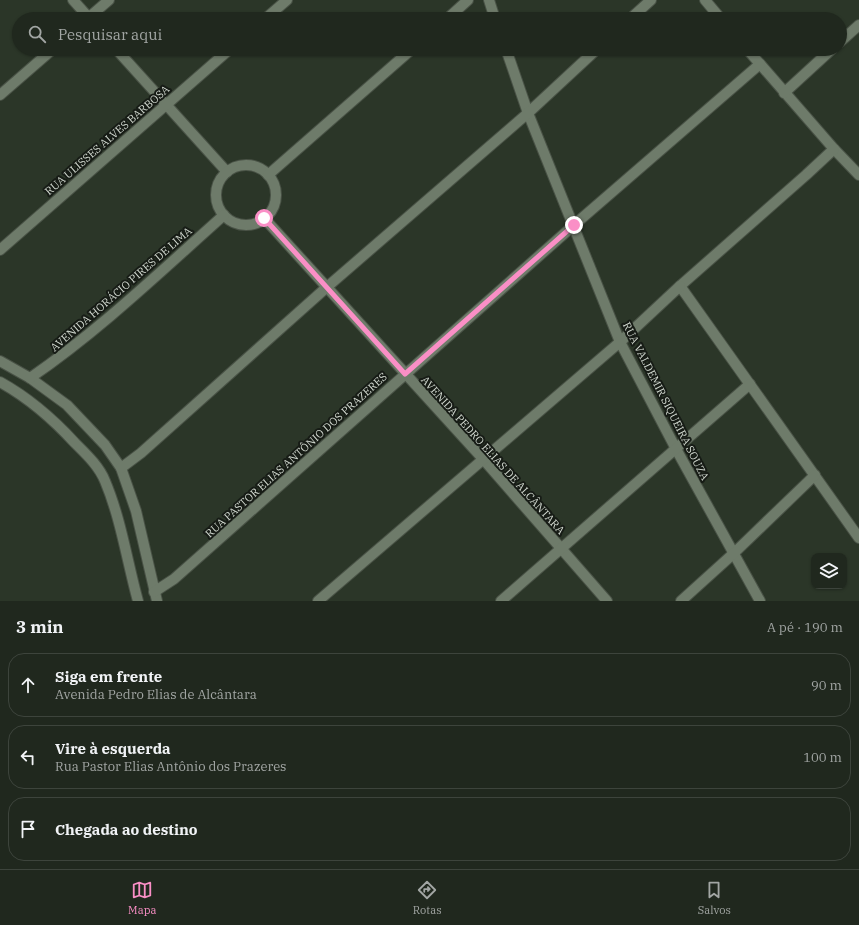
<!DOCTYPE html>
<html lang="pt">
<meta charset="utf-8">
<style>
body{margin:0;font-family:"IBM Plex Serif",serif;background:#2d342b;color:#f1f3f6}
.controls{position:absolute;right:12px;bottom:12px;display:grid;overflow:hidden;border-radius:8px;box-shadow:0 1px 3px #0004}
.controls button{width:36px;height:36px;display:grid;place-items:center;padding:0;border:0;border-bottom:1px solid #3d443c;background:#20281e;color:#f1f3f6;font:20px sans-serif}
.stop{position:absolute;width:12px;height:12px;margin:-9px;border:3px solid #fa8fc6;border-radius:50%;background:#fff}
.stop.end{background:#fa8fc6;border-color:#fff;box-shadow:0 1px 4px #0008}
.list{margin:0;padding:0;list-style:none}
h2{display:flex;justify-content:space-between;align-items:center;height:52px;margin:0;padding:0 16px;font-size:17px}
h2 small{font-size:13px;font-weight:400;color:#a2a6a4}
.list li{display:grid;grid-template-columns:26px 1fr auto;gap:12px;align-items:center;box-sizing:border-box;height:64px;margin:0 8px 8px;padding:0 8px;border:1px solid #3d443c;border-radius:16px}
.list b{display:block;font-size:15px;white-space:nowrap}
.list p{margin:0;font-size:13px;white-space:nowrap;color:#a2a6a4}
.list em{font-size:13px;font-style:normal;color:#a2a6a4}
.icon{flex:none;width:22px;height:22px;fill:none;stroke:currentColor;stroke-width:2;stroke-linecap:round;stroke-linejoin:round}
.map{position:relative;flex:none;width:859px;height:601px;overflow:hidden}
.search{position:absolute;background:#20281e;box-shadow:0 1px 3px #0004;left:12px;right:12px;top:12px;height:44px;display:flex;align-items:center;gap:10px;box-sizing:border-box;padding:0 14px;border-radius:22px;color:#a2a6a4;font-size:15px}
.sheet{height:268px;background:#20281e}
nav{display:flex;justify-content:space-around;align-items:center;box-sizing:border-box;height:56px;border-top:1px solid #3d443c;background:#20281e;font-size:11px;color:#a2a6a4}
nav a{display:grid;justify-items:center;gap:2px}
nav .on{color:#fa8fc6}
.map>svg:first-child{display:block}
.lines{fill:none;stroke-linecap:round;stroke-linejoin:round}
.minor-casing{stroke:#495246;stroke-width:12}
.minor{stroke:#6e7b6a;stroke-width:10}
.route{stroke:#fa8fc6;stroke-width:5}
.labels{text-anchor:middle;dominant-baseline:central;stroke-width:4;stroke-linejoin:round;paint-order:stroke}
.street-label{font-size:11px;fill:#d2d9d0;stroke:#171c16}
</style>
<div class="map">
<svg width="859" height="601" viewBox="0 0 859 601">
<rect width="100%" height="100%" fill="#2b3628"/>
<g class="lines">
<!-- minor casing -->
<g class="minor-casing">
<g id="minor">
<polyline points="73,0 90,19"/>
<polyline points="489,0 495,19"/>
<polyline points="705,0 721,19"/>
<polyline points="87,19 109,0"/>
<polyline points="265,19 287,0"/>
<polyline points="447,19 468,0"/>
<polyline points="630,19 651,0"/>
<polyline points="840,42 859,25"/>
<polyline points="116,49 227,172"/>
<polyline points="506,49 528,113 620,342 676,449 760,601"/>
<polyline points="747,49 834,149 859,175"/>
<polyline points="784,93 832,49"/>
<polyline points="0,95 53,49"/>
<polyline points="834,149 806,175 680,286 859,538"/>
<circle cx="246" cy="195" r="30"/>
<polyline points="268,175 412,49"/>
<polyline points="264,218 483,459 607,601"/>
<polyline points="0,250 230,49"/>
<polyline points="0,361 30,378 67,405 105,445 121,468 136,511 157,601"/>
<path d="M30 378C100 330 161 271 224 215"/>
<path d="M0 382C29 398 53 419 75 443 86 454 99 466 105 481 121 519 127 561 138 601"/>
<polyline points="121,468 141,453 327,287 528,113 597,49"/>
<polyline points="154,592 174,579 574,225 760,64"/>
<polyline points="318,601 620,342 680,286"/>
<polyline points="501,601 750,384"/>
<polyline points="681,601 733,554 815,475"/>
</g>
</g>
<!-- minor -->
<use href="#minor" class="minor"/>
</g>
<g class="lines">
<!-- route -->
<polyline class="route" points="264,218 405,374 574,225"/>
</g>
<g class="labels">
<!-- street labels -->
<g class="street-label">
<text transform="translate(107 140) rotate(-41)">RUA ULISSES ALVES BARBOSA</text>
<text transform="translate(121 289) rotate(-41)">AVENIDA HORÁCIO PIRES DE LIMA</text>
<text transform="translate(666 401) rotate(63)">RUA VALDEMIR SIQUEIRA SOUZA</text>
<text transform="translate(296 455) rotate(-42)">RUA PASTOR ELIAS ANTÔNIO DOS PRAZERES</text>
<text transform="translate(493 455) rotate(48)">AVENIDA PEDRO ELIAS DE ALCÂNTARA</text>
</g>
</g>
</svg>
<div class="controls">
<button><svg class="icon" aria-label="layers" viewBox="0 0 24 24"><path d="M12 4l9 5-9 5-9-5zM3 14l9 5 9-5"/></svg></button>
</div>
<div class="stop" style="left:264px;top:218px"></div>
<div class="stop end" style="left:574px;top:225px"></div>
<div class="search"><svg class="icon" aria-label="search" viewBox="0 0 24 24"><circle cx="10" cy="10" r="6"/><path d="M15 15l6 6"/></svg>Pesquisar aqui</div>
</div>
<section class="sheet">
<h2>3 min<small>A pé · 190 m</small></h2>
<ul class="list">
<li><svg class="icon" aria-label="ahead" viewBox="0 0 24 24"><path d="M12 20V5M6 11l6-6 6 6"/></svg><div><b>Siga em frente</b><p>Avenida Pedro Elias de Alcântara</p></div><em>90 m</em></li>
<li><svg class="icon" aria-label="left" viewBox="0 0 24 24"><path d="M17 20v-9H6M10 6l-5 5 5 5"/></svg><div><b>Vire à esquerda</b><p>Rua Pastor Elias Antônio dos Prazeres</p></div><em>100 m</em></li>
<li><svg class="icon" aria-label="arrive" viewBox="0 0 24 24"><path d="M6 21V4h12l-3 4 3 4H6"/></svg><div><b>Chegada ao destino</b></div></li>
</ul>
</section>
<nav>
<a class="on"><svg class="icon" aria-label="map" viewBox="0 0 24 24"><path d="M3 6l6-2 6 2 6-2v14l-6 2-6-2-6 2zM9 4v14M15 6v14"/></svg>Mapa</a>
<a><svg class="icon" aria-label="directions" viewBox="0 0 24 24"><path d="M12 3l9 9-9 9-9-9zM9 14v-3h6M13 9l2 2-2 2"/></svg>Rotas</a>
<a><svg class="icon" aria-label="saved" viewBox="0 0 24 24"><path d="M7 4h10v16l-5-4-5 4z"/></svg>Salvos</a>
</nav>
